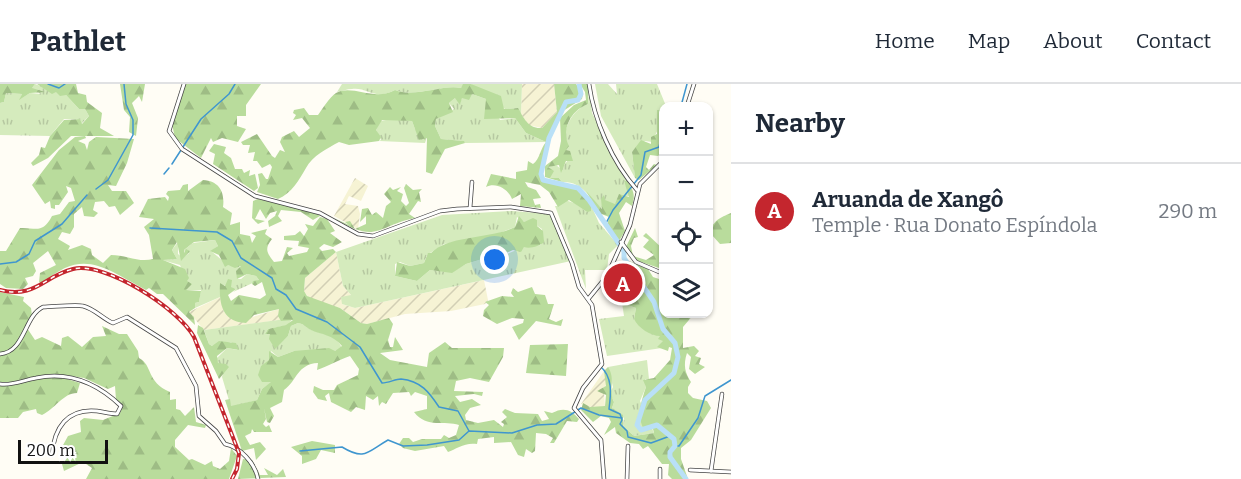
<!DOCTYPE html>
<meta charset="utf-8">
<style>
body{margin:0;font-family:Bitter,serif;background:#f6f6f7;color:#1f2937}
.controls{position:absolute;right:18px;top:18px;display:grid;overflow:hidden;border-radius:12px;box-shadow:0 2px 4px #0004}
.controls button{width:54px;height:54px;display:grid;place-items:center;padding:0;border:0;border-bottom:2px solid #e0e1e3;background:#fff;color:#1f2937;font:30px sans-serif}
.scale{position:absolute;left:18px;bottom:15px;width:90px;box-sizing:border-box;padding-left:6px;border:3px solid #111;border-top:0;font-size:16px;line-height:21px;white-space:nowrap;color:#111;-webkit-text-stroke:4px #fff;paint-order:stroke}
.you{position:absolute;left:495px;top:176px;width:21px;height:21px;margin:-15px;border:4px solid #fff;border-radius:50%;background:#1a73e8;box-shadow:0 0 0 9px #1a73e833}
.badge{display:grid;place-items:center;width:39px;height:39px;border-radius:50%;background:#c4262e;color:#fff;font-size:20px;font-weight:700}
.pin{position:absolute;translate:-50% -50%;border:3px solid #fff;box-shadow:0 2px 6px #0006}
.list{margin:0;padding:0;list-style:none}
h2{display:flex;justify-content:space-between;align-items:center;height:78px;margin:0;padding:0 24px;font-size:26px}
h2 small{font-size:20px;font-weight:400;color:#747a83}
.list li{display:grid;grid-template-columns:39px 1fr auto;gap:18px;align-items:center;box-sizing:border-box;height:96px;padding:0 24px;border-top:2px solid #e0e1e3}
.list b{display:block;font-size:22px;white-space:nowrap}
.list p{margin:0;font-size:20px;white-space:nowrap;color:#747a83}
.list em{font-size:20px;font-style:normal;color:#747a83}
.icon{flex:none;width:33px;height:33px;fill:none;stroke:currentColor;stroke-width:2;stroke-linecap:round;stroke-linejoin:round}
.map{position:relative;flex:none;width:731px;height:395px;overflow:hidden}
header{display:flex;align-items:center;gap:36px;box-sizing:border-box;height:84px;padding:0 30px;background:#fff;border-bottom:2px solid #e0e1e3}
header strong{font-size:28px}
nav{display:flex;gap:33px;margin-inline-start:auto;font-size:21px}
main{display:flex}
aside{flex:1;background:#fff}
.map>svg:first-child{display:block}
.farmland{fill:url(#farmland-furrows)}
.grass{fill:url(#grass-tufts);fill-rule:evenodd}
.forest{fill:url(#forest-firs)}
.lines{fill:none;stroke-linecap:round;stroke-linejoin:round}
.stream{stroke:#3f96cf;stroke-width:1.5}
.river{stroke:#b9e0f7;stroke-width:5}
.minor-casing{stroke:#444;stroke-width:4.5}
.minor{stroke:#fff;stroke-width:3}
.rail-casing{stroke:#c4262e;stroke-width:4}
.rail{stroke:#fff;stroke-width:1.5;stroke-dasharray:4.5;stroke-linecap:butt}
</style>
<header>
<strong>Pathlet</strong>
<nav><a>Home</a><a>Map</a><a>About</a><a>Contact</a></nav>
</header>
<main>
<div class="map">
<svg width="731" height="395" viewBox="0 0 731 395">
<defs>
<pattern id="farmland-furrows" width="10" height="10" patternUnits="userSpaceOnUse" patternTransform="scale(1.5)"><rect width="10" height="10" fill="#f6f3d4"/><path d="M-1 1l2-2M0 10L10 0M9 11l2-2" fill="none" stroke="#d2cfb5"/></pattern>
<pattern id="grass-tufts" width="24" height="20" patternUnits="userSpaceOnUse" patternTransform="scale(1.5)"><rect width="24" height="20" fill="#d5ebbd"/><path d="M3 7l-1-3M5 7V3M7 7l1-3M15 17l-1-3M17 17v-4M19 17l1-3" fill="none" stroke="#b6c8a1"/></pattern>
<pattern id="forest-firs" width="22" height="20" patternUnits="userSpaceOnUse" patternTransform="scale(1.5)"><rect width="22" height="20" fill="#b9dc9c"/><path d="M5 1l3.5 6h-7zM16 11l3.5 6h-7z" fill="#9ebc85"/></pattern>
</defs>
<rect width="100%" height="100%" fill="#fffdf5"/>
<!-- farmland -->
<g class="farmland">
<polygon points="522,0 554,0 557,28 542,44 528,41 521,30"/>
<polygon points="355,94 368,102 361,117 349,112 345,120 358,122 360,130 358,145 334,132"/>
<polygon points="336,168 343,202 351,211 342,220 355,224 484,196 488,216 485,220 451,227 405,230 367,240 361,239 340,224 310,215 304,208 305,194"/>
<polygon points="220,213 224,228 249,234 279,225 280,236 204,246 189,228"/>
<polygon points="604,287 607,296 604,309 605,322 594,324 581,320"/>
</g>
<!-- grass -->
<g class="grass">
<polygon points="35,0 66,11 79,25 85,25 89,32 81,40 80,35 64,35 50,52 0,51 0,19 4,18 6,9 22,10 20,15 30,9 41,10 31,5"/>
<path d="M342 0H464L461 4C444 0 414 14 395 6 374 17 368 3 352 5 347 5 342 7 337 8Z"/>
<polygon points="471,0 522,0 521,30 517,24 505,25"/>
<polygon points="595,0 608,0 617,10 616,0 657,0 666,22 664,22 663,26 657,26 659,43 652,58 645,57 632,68 635,94 601,32"/>
<path d="M589 1 592 29 627 97H624L630 112 622 113 615 120 603 119V125C588 114 583 97 562 98L559 94H550L548 83 556 81 561 85 568 76C570 69 566 68 565 63 562 45 572 26 588 20Z"/>
<polygon points="472,10 486,15 500,36 515,34 526,49 546,58 465,59 463,57 441,55 435,42 436,35 454,25 449,19 456,13 460,20 462,13"/>
<polygon points="392,35 412,37 415,45 427,53 425,59 379,57 381,56 376,46 380,37"/>
<polygon points="565,116 574,119 587,128 590,119 599,139 618,161 609,170 607,186 585,186 586,205 555,122 559,122"/>
<path d="M512 127 550 130 571 177 355 224 342 220 341 213 351 211 343 202 336 168 442 131ZM517 133 524 138 530 137 542 145 541 161 524 163 497 174 489 173 466 180 452 188 430 186 417 197 395 192V180L400 178 410 182 424 179 427 171 444 160 494 151 515 143Z"/>
<polygon points="215,156 218,162 211,167 228,181 243,184 237,186 237,195 241,195 247,190 256,192 259,196 233,208 236,205 220,200 220,213 195,224 195,219 199,218 201,206 185,206 187,198 180,181 162,176 177,175 172,166 178,158 178,170 183,174 189,169 185,169 184,166 193,159"/>
<polygon points="622,219 636,224 634,235 646,247 661,252 664,257 662,264 607,272 599,235 624,232"/>
<path d="M293 234 288 241 268 245 265 250 272 249 275 264 288 252 291 242 298 239C305 240 306 244 312 246 323 251 336 249 342 264L335 267H294L278 273 271 267 272 298 262 305 257 316 231 323 222 293 223 289 216 275 227 264 238 266 231 258 212 262 209 260 204 246Z"/>
<polygon points="647,276 649,295 645,295 646,303 640,317 654,349 634,352 623,342 624,334 612,324 614,318 610,309 613,303 608,283"/>
</g>
<!-- forest -->
<g class="forest">
<polygon points="0,0 35,0 32,4 45,8 30,9 19,16 22,10 6,9 4,18 0,19"/>
<polygon points="37,0 76,0 78,9 86,11 87,18 102,29 100,44 114,52 71,52 48,74 33,82 31,79 39,71 41,63 45,64 50,52 64,36 80,35 82,40 89,32 85,25 79,25 66,11 60,12 56,8 52,10"/>
<polygon points="120,0 145,0 142,18 139,12 132,19 138,34 136,52 129,48 130,33 124,26"/>
<polygon points="185,0 261,0 246,21 246,32 237,32 237,42 246,45 238,58 222,54 213,58 211,54 201,74 175,54 172,40"/>
<path d="M463 0H471L501 12 504 25 518 24C524 34 528 45 542 44L557 28 554 0H576L583 10 582 15 563 27 557 35 551 51 541 94C552 105 567 97 580 105 584 108 588 113 591 117V127L587 128 569 116 558 123 549 108 540 101 525 98 528 103 536 106 541 114 533 115 535 121 540 120 541 124 520 122 521 110 512 115C508 105 496 98 486 103L491 90 516 95V88L527 86 528 77 533 80C540 75 540 65 546 58L526 49 515 34 484 35 486 15 472 10 469 16 462 14 460 21 455 14 449 19 453 28 436 35 435 42 441 55 464 57 465 59 445 65 432 90 426 88 427 54 419 56 412 37 382 36 376 46 381 53 379 57 349 61 339 58C328 64 312 72 306 84 299 96 292 109 278 115L257 108 260 101 258 90 262 89 266 95H268L272 83 270 80 262 84 257 77H253L255 68 248 69 250 61H243L241 58 257 50 272 72 275 74 280 66 285 68 280 58 282 53 294 47 299 53 310 44 302 34 293 36 296 31 293 29 294 26 304 24 309 31H318C323 24 329 14 336 9 353 0 374 18 395 6 415 14 443 0 461 4Z"/>
<path d="M580 0H588V20C570 27 561 46 569 62L566 66 570 67 573 77H566L561 89 559 81 548 83 554 87 550 94H559L562 98 545 93V82L558 72 561 57 560 34 574 21 586 16 585 8Z"/>
<polygon points="657,26 663,26 663,68 658,72 650,71 646,83 649,86 654,80 657,81 639,96 635,94 632,68 641,56 651,60 651,53 657,50"/>
<path d="M85 52 86 54 78 57 85 60 87 66 89 58 96 53 134 55 127 79 116 102 108 101 112 107H126L134 119 120 131 115 122 109 123 104 117 95 118 93 126 98 129 94 133 84 132 82 123 74 130V143L70 150 62 148 58 155 70 162 68 166 82 161 91 165 92 171 103 179 111 171C126 171 139 179 153 175L149 151 144 143 154 135 139 133 148 115 165 113 168 117 169 113 166 110 168 107 180 106 183 101 188 100V107L203 96C220 97 225 109 223 123L232 129 230 141 240 138V150L250 152 252 159 256 152 251 149 267 145 265 150 272 155C264 165 267 169 274 178L282 177 287 163 293 164 287 169 289 172 307 168 309 164 298 162 299 157 284 156V152L295 151 300 147 304 152 308 145 305 140 313 142 320 133 327 135 335 147 330 149 342 158 333 163 324 160 319 164 322 167 333 165 336 168 305 194 304 207 307 212 340 224 361 239 367 240 389 234 393 240 388 256 390 263H393L395 253 403 266 380 269 390 276 427 283 429 269 445 258 452 264H504L503 273 489 298 470 294 456 297 454 307 483 308 482 312 474 310 455 312 460 318 472 315 481 321 470 324 465 331 466 336 478 339 494 336 503 343 504 340 501 338 507 333 502 328 505 325 515 329 538 330 542 337 549 335 544 327 552 329C563 323 571 325 579 335L577 338 567 337 554 359H550L553 354 546 350 536 349 535 367 532 369 526 365 524 373 518 371 511 358 494 359V353L478 355 477 360C465 358 456 365 448 368L444 362 415 367 403 364 399 360 403 354H409L413 358 422 355H441L444 351 449 354 456 351 459 341C445 336 427 345 414 328L427 325V312L415 308 411 312 409 308 393 309 386 320 382 318 379 322 378 312 373 316 366 312 365 326 356 323 351 328 331 318 329 309 325 312 327 317 318 315 313 308 314 302 323 306H334L337 301 358 291 359 285 350 272C337 277 330 281 317 286L318 279C297 280 297 297 284 306L282 318 270 324 274 332 270 339 267 338 264 324 266 335 263 340 266 343 269 341 272 348H254L252 345 251 349 245 352 250 361 260 358 266 365 256 376 254 364 242 367 225 316 230 315 231 322 257 316 262 305 271 298H262L258 291 261 282 269 276V267L278 273 294 267 329 264 335 267 342 262C332 250 322 251 311 246 305 243 304 240 298 239L291 242 288 252 275 265 269 255 270 250H265L268 245 286 241 293 236 281 237 278 232 279 225 254 231 246 239C221 238 219 218 220 199L225 202 228 195 232 196 231 203 236 205 228 211 231 217 239 211 260 215 266 211 262 198 255 202 252 200 253 197 259 196 256 192 247 190 237 195 236 187 241 182 235 184 228 181 225 183 219 171 210 167 218 162 215 156 194 158 184 166V169L186 165 190 167 181 177 177 158 172 166 177 175 163 176 185 185 189 194 187 197 192 200 186 206 201 207 199 218 195 219V224L189 228 194 233 195 241 163 210H157L149 204 146 206C104 184 83 163 42 200L39 198 40 189 56 181 48 167 33 179 36 187 33 192 25 194 28 200 23 205 6 204 0 200V167H6L20 144C35 143 42 151 52 132L60 130 69 118 75 117 71 104 66 102 68 108 59 121H55V125L51 124 50 117 45 120 32 101 59 66 75 53Z"/>
<polygon points="214,60 226,63 224,69 231,74 235,85 242,85 244,89 250,86 249,92 255,90 258,104 254,107 213,80 215,70 209,67"/>
<path d="M624 97H627C633 105 636 111 632 122L626 118 619 129 625 147 619 157 607 142 609 133 599 129 586 107 602 125 601 115 604 111 605 116 615 120 619 110 629 113Z"/>
<path d="M406 100 413 106 422 105 419 108 421 118 418 117 409 130 415 134C376 142 378 161 334 134L349 141 345 138 350 137 355 145 366 140V132L360 138 362 125 368 124 372 131 376 128 383 134 386 122 391 118 384 110 390 103 393 106 401 103 397 107 403 110 401 117 406 122 409 119 404 104Z"/>
<polygon points="258,115 318,129 320,132 313,136 301,128 281,126 278,132 282,137 269,143 268,137 275,132 277,127 270,129 266,135 260,125 255,135 265,137 258,140 252,134 253,117"/>
<path d="M731 129V159L720 160 711 150C710 138 721 133 731 129Z"/>
<path d="M519 132 524 138 533 134 537 136V142L543 147 544 158C540 162 530 165 524 163L521 168 513 166 493 175 489 173 466 180 452 189 430 186 417 197 395 192 397 178 410 182 424 179 428 169H431C448 151 491 155 515 143Z"/>
<polygon points="635,144 638,153 634,154 631,162 633,172 646,176 654,171 643,163 649,156 643,152 646,149 663,165 663,179 659,184 635,176 626,163"/>
<path d="M629 177 648 185 653 193 659 195 664 192V230H694L683 243V264L694 262 699 267 695 272 701 274 699 280 705 283 695 290 689 285 691 273 687 269C683 281 685 289 691 298L688 303V309L693 314 707 317 711 324 691 356 681 364V375L688 395H672L668 391 669 380H662L648 362 643 365 639 360 630 359 616 349 615 343 604 351 611 338 609 334 601 332 593 338 581 326 583 319 590 323 605 322 606 311 597 307 606 302 604 287 608 283C616 295 608 306 614 318L612 324 623 331V342L634 352 654 349 653 345 645 347C636 333 641 318 646 303L643 296 654 294 670 276 672 264 669 263 668 267 657 263 663 257 658 255 660 252C651 252 638 244 634 235L636 224 622 219 624 205 630 209 626 193 617 186 618 181Z"/>
<polygon points="532,203 535,210 545,211 548,220 554,220 549,235 556,238 563,235 561,242 536,237 519,256 512,243 523,239 524,235 512,234 497,240 483,232 484,226 489,221 485,218 502,212 514,213 511,209 513,204 518,208"/>
<path d="M0 208 24 213 23 217 31 224 32 232 27 244 35 256 42 253 61 262 62 254 68 252 82 263 93 253 106 252 102 242 119 250H127L138 267 139 274C153 281 146 298 170 308V316L176 315V325L180 326 185 332 194 323 196 338 206 341 205 344 188 341 175 356V363L189 376 192 375 205 381 212 377 213 382 220 385 229 377 231 364 237 372 229 395H86L92 384 83 378 64 387 62 380 67 371 62 363 68 352 81 348 80 337 84 334 103 336 120 329 122 323 116 316 115 302 108 305 84 294 65 291 64 294 80 299 77 309C63 309 55 325 42 331L37 329 36 325 23 328 18 334H0Z"/>
<polygon points="198,241 203,244 209,260 212,262 219,257 236,259 239,266 227,264 217,272 218,279 226,280 229,283 219,295 197,249"/>
<polygon points="568,260 566,292 526,289 530,261"/>
<polygon points="312,357 335,361 335,369 321,366 316,375 302,380 302,372 291,363"/>
<polygon points="243,375 252,376 260,391 268,391 264,384 277,391 283,385 286,393 238,395"/>
</g>
<g class="lines">
<!-- stream -->
<g class="stream">
<polyline points="48,0 59,4 65,0"/>
<polyline points="681,22 687,0"/>
<polyline points="172,80 201,35 229,10 235,0"/>
<polyline points="164,90 169,84"/>
<polyline points="96,105 108,96 133,51 133,36 126,20 124,0"/>
<polyline points="605,141 613,126 641,91 645,68 659,63 664,43"/>
<path d="M150 144 217 148 232 157 241 174 272 194 276 205 286 211 296 225 327 238 360 263 382 299C389 299 395 295 401 295 421 297 429 308 439 323L458 327 469 347"/>
<polyline points="0,180 16,178 29,170 35,157 62,140 87,111"/>
<path d="M600 282C613 293 611 310 609 325L620 330 622 336 620 340 627 347 628 353 651 359 670 352"/>
<polyline points="675,362 679,362 698,334 705,312 731,296"/>
<path d="M300 367 342 363C365 377 367 368 388 356L403 362 427 361 459 356 469 347 512 349 537 341 556 340 581 324 599 331 622 334"/>
</g>
<!-- river -->
<polyline class="river" points="579,0 581,10 578,16 566,18 549,54 541,90 543,96 578,104 589,116 624,167 624,174 654,218 663,245 675,259 678,273 674,289 645,316 637,341 641,346 657,341 674,355 675,362 670,368 670,373 686,395"/>
<!-- minor casing -->
<g class="minor-casing">
<g id="minor">
<polyline points="184,0 169,47 182,65 255,112 320,129 358,150 373,152 440,127 457,125 511,123 551,129 572,179 579,203 592,221 602,280 583,304 574,324 601,356 604,395"/>
<path d="M589 0C594 36 612 78 637 106"/>
<polyline points="687,22 694,0"/>
<polyline points="470,124 472,98"/>
<polyline points="621,158 636,178 664,190"/>
<polyline points="589,214 607,192 630,141 640,100 664,76"/>
<path d="M0 270C25 268 24 232 43 223 52 223 77 220 83 222 95 225 103 235 113 239L127 233 176 264 196 302 199 332 216 347 225 360C240 363 255 379 258 395"/>
<path d="M0 300C12 302 24 296 36 294 69 287 98 300 121 322L117 330C110 330 104 328 97 327 67 324 54 344 52 371"/>
<polyline points="660,385 660,395"/>
<polyline points="690,386 731,388"/>
<polyline points="711,387 722,310"/>
<polyline points="627,395 628,362"/>
</g>
</g>
<!-- minor -->
<use href="#minor" class="minor"/>
<!-- rail casing -->
<g class="rail-casing">
<path id="rail" d="M0 206C35 215 44 192 73 185 105 177 179 225 194 253L239 369 237 385 232 395"/>
</g>
<!-- rail -->
<use href="#rail" class="rail"/>
</g>
</svg>
<div class="controls">
<button>+</button>
<button>−</button>
<button><svg class="icon" aria-label="locate" viewBox="0 0 24 24"><circle cx="12" cy="12" r="6"/><path d="M12 2v4M12 18v4M2 12h4M18 12h4"/></svg></button>
<button><svg class="icon" aria-label="layers" viewBox="0 0 24 24"><path d="M12 4l9 5-9 5-9-5zM3 14l9 5 9-5"/></svg></button>
</div>
<div class="scale">200 m</div>
<div class="you"></div>
<div class="pin badge" style="left:623px;top:199px">A</div>
</div>
<aside>
<h2>Nearby<small></small></h2>
<ul class="list">
<li><span class="badge">A</span><div><b>Aruanda de Xangô</b><p>Temple · Rua Donato Espíndola</p></div><em>290 m</em></li>
</ul>
</aside>
</main>
